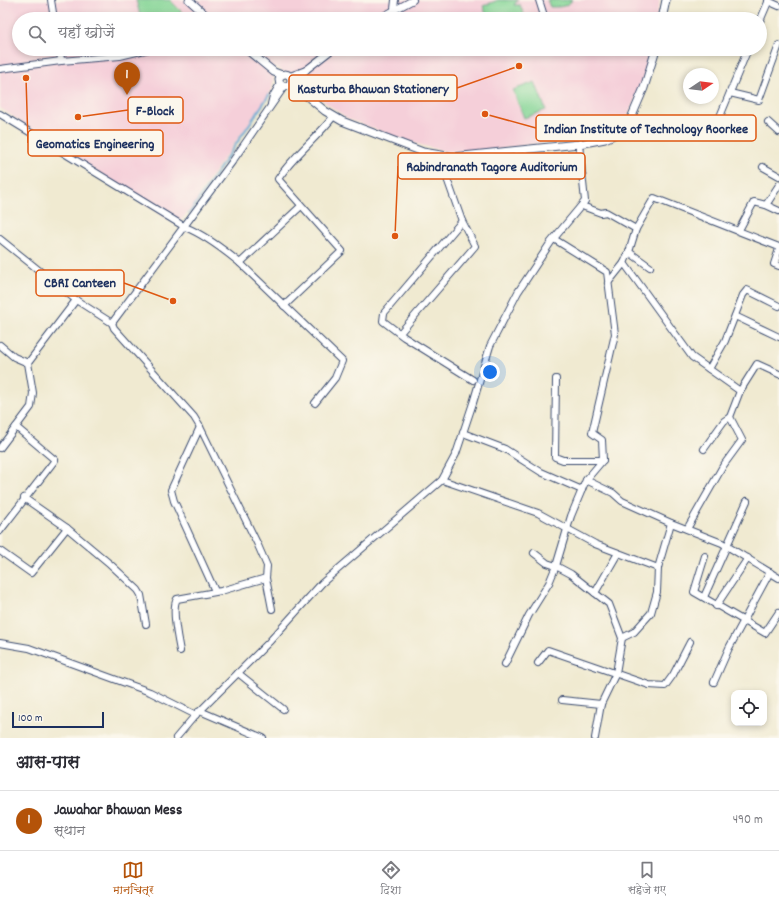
<!DOCTYPE html>
<html lang="hi">
<meta charset="utf-8">
<style>
body{margin:0;font-family:Dekko,"Playpen Sans Deva",sans-serif;background:#f7f7f7;color:#2b2b33}
.controls{position:absolute;right:12px;bottom:12px;display:grid;overflow:hidden;border-radius:8px;box-shadow:0 2px 6px #0003}
.controls button{width:36px;height:36px;display:grid;place-items:center;padding:0;border:0;border-bottom:1px solid #e1e1e2;background:#fff;color:#2b2b33;font:20px sans-serif}
.compass{position:absolute;left:683px;top:68px;width:36px;height:36px;border-radius:50%;background:#fff;box-shadow:0 2px 6px #0003;rotate:77deg}
.scale{position:absolute;left:12px;bottom:10px;width:92px;box-sizing:border-box;padding-left:4px;border:2px solid #1b2f5e;border-top:0;font-size:11px;line-height:14px;white-space:nowrap;color:#1b2f5e;-webkit-text-stroke:3px #fbf7ec;paint-order:stroke}
.you{position:absolute;left:490px;top:372px;width:14px;height:14px;margin:-10px;border:3px solid #fff;border-radius:50%;background:#1a73e8;box-shadow:0 0 0 6px #1a73e833}
.badge{display:grid;place-items:center;width:26px;height:26px;border-radius:50%;background:#b45309;color:#fff;font-size:13px;font-weight:700}
.pin{position:absolute;translate:-50% -33px;filter:drop-shadow(0 1px 2px #0008)}
.pin::after{content:'';position:absolute;top:21px;width:14px;height:12px;background:inherit;clip-path:polygon(0 0,100% 0,50% 100%)}
.list{margin:0;padding:0;list-style:none}
h2{display:flex;justify-content:space-between;align-items:center;height:52px;margin:0;padding:0 16px;font-size:17px}
h2 small{font-size:13px;font-weight:400;color:#7c7c81}
.list li{display:grid;grid-template-columns:26px 1fr auto;gap:12px;align-items:center;box-sizing:border-box;height:60px;padding:0 16px;border-top:1px solid #e1e1e2}
.list b{display:block;font-size:15px;white-space:nowrap}
.list p{margin:0;font-size:13px;white-space:nowrap;color:#7c7c81}
.list em{font-size:13px;font-style:normal;color:#7c7c81}
.icon{flex:none;width:22px;height:22px;fill:none;stroke:currentColor;stroke-width:2;stroke-linecap:round;stroke-linejoin:round}
.map{position:relative;flex:none;width:779px;height:738px;overflow:hidden}
.search{position:absolute;background:#fff;box-shadow:0 2px 6px #0003;left:12px;right:12px;top:12px;height:44px;display:flex;align-items:center;gap:10px;box-sizing:border-box;padding:0 14px;border-radius:22px;color:#7c7c81;font-size:15px}
.sheet{height:112px;background:#fff}
nav{display:flex;justify-content:space-around;align-items:center;box-sizing:border-box;height:56px;border-top:1px solid #e1e1e2;background:#fff;font-size:11px;color:#7c7c81}
nav a{display:grid;justify-items:center;gap:2px}
nav .on{color:#b45309}
.map>svg:first-child{display:block}
.built{fill:#f5cfd9}
.green{fill:#83d494;stroke:#4f8279}
.lines{fill:none;stroke-linecap:round;stroke-linejoin:round}
.stream{stroke:#5ca6d4;stroke-width:2}
.minor-casing{stroke:#3b4b6f;stroke-width:8}
.tertiary-casing{stroke:#3b4b6f;stroke-width:9}
.minor{stroke:#fff;stroke-width:6}
.tertiary{stroke:#fff;stroke-width:7}
.leader{fill:none;stroke:#de5710;stroke-width:1.5}
.callout-dot{fill:#de5710;stroke:#fbf7ec;stroke-width:1.5}
.callout{fill:#fbf7ec;stroke:#de5710;stroke-width:1.5}
.callout-label{font-size:14px;text-anchor:middle;font-weight:bold;fill:#1b2f5e}
</style>
<div class="map">
<svg width="779" height="738" viewBox="0 0 779 738">
<rect width="100%" height="100%" fill="#fbf7ec"/>
<filter id="ink" filterUnits="userSpaceOnUse"><feTurbulence type="fractalNoise" baseFrequency=".025" numOctaves="2"/><feDisplacementMap in="SourceGraphic" scale="8" xChannelSelector="R" yChannelSelector="G"/><feConvolveMatrix kernelMatrix="1 2 1 2 8 2 1 2 1" color-interpolation-filters="sRGB"/></filter>
<filter id="wash" filterUnits="userSpaceOnUse"><feTurbulence type="fractalNoise" baseFrequency=".012" numOctaves="4" result="noise"/><feDisplacementMap in="SourceGraphic" scale="16" xChannelSelector="R" yChannelSelector="G"/><feGaussianBlur stdDeviation="0.9" result="paint"/><feColorMatrix in="noise" values="0 0 0 0 0 0 0 0 0 0 0 0 0 0 0 0 0 1.4 0 .05"/><feComposite in="paint" operator="in"/></filter>
<g filter="url(#wash)">
<rect width="100%" height="100%" fill="#f0ead1"/>
<!-- built -->
<polygon class="built" points="0,0 660,0 656,19 19,19 19,49 651,49 649,65 626,121 610,133 493,150 446,152 403,140 348,119 275,66 272,90 201,191 196,203 177,225 0,108"/>
<!-- green -->
<g class="green">
<polygon points="136,0 170,0 187,17 185,19 141,19"/>
<polygon points="498,0 518,0 514,5 520,5 526,19 488,19 483,6"/>
<path d="M547 0H572C567 8 558 7 550 7Z"/>
<polygon points="535,82 546,110 524,118 513,90"/>
</g>
<g class="lines">
<!-- stream -->
<polyline class="stream" points="189,214 269,95"/>
</g>
</g>
<g filter="url(#ink)">
<g class="lines">
<!-- minor casing -->
<g class="minor-casing">
<g id="minor">
<polyline points="51,0 54,19"/>
<polyline points="539,0 545,19"/>
<polyline points="768,1 779,6"/>
<polyline points="394,9 395,0"/>
<polyline points="192,19 200,10"/>
<polyline points="378,19 413,0"/>
<polyline points="760,21 769,0"/>
<polyline points="60,49 61,61 120,56 149,49"/>
<polyline points="0,69 61,61"/>
<polyline points="290,76 306,70"/>
<polyline points="291,83 299,78 306,70 333,49"/>
<polyline points="730,93 759,100 779,45"/>
<polyline points="271,104 273,96 280,84"/>
<path d="M0 114 185 227C205 235 223 249 240 263L342 361 335 378 315 403"/>
<polyline points="768,122 779,132"/>
<polyline points="716,126 748,49"/>
<polyline points="763,167 779,176"/>
<polyline points="779,185 766,205 779,211"/>
<polyline points="582,206 601,213 606,212 636,229"/>
<polyline points="462,221 384,313 383,321 404,337 473,380"/>
<polyline points="739,230 754,202 766,205"/>
<polyline points="0,239 76,300 112,323 114,328 194,417 200,427 257,543 267,566 266,578 272,609"/>
<polyline points="554,239 607,272 615,334 592,433 602,440 603,460 586,480 571,516 556,566 571,574 609,604 622,638 616,673 601,704 595,738"/>
<polyline points="779,249 774,264 779,266"/>
<polyline points="629,252 650,267"/>
<polyline points="240,263 301,206"/>
<polyline points="624,263 692,357 740,391"/>
<polyline points="608,283 624,263 629,252 636,229 654,198 779,247"/>
<path d="M284 306 342 251 278 179C293 156 316 139 333 117"/>
<polyline points="735,316 779,337"/>
<polyline points="112,323 232,162 284,87"/>
<polyline points="400,333 475,246 462,221 439,156"/>
<polyline points="0,345 14,357 28,363"/>
<polyline points="709,369 725,341 743,295 747,290 779,306"/>
<polyline points="556,379 555,457 563,460 603,460"/>
<polyline points="200,427 171,490 174,501 215,591"/>
<polyline points="463,433 505,449 541,472 582,490"/>
<polyline points="0,448 31,407 33,393 28,363 76,300"/>
<polyline points="704,449 724,421 730,417"/>
<polyline points="442,480 538,513 595,544 658,568"/>
<polyline points="586,480 613,493 622,501 671,523 658,568 657,592 651,613 634,632 622,638"/>
<polyline points="24,498 67,528 110,564 138,590 141,595 146,624"/>
<polyline points="671,523 722,543 779,578"/>
<polyline points="687,529 723,466 742,440 730,417 740,391 757,364 779,374"/>
<polyline points="0,531 55,460 16,427"/>
<polyline points="0,551 31,573 67,528"/>
<polyline points="705,556 694,592 765,633 779,612"/>
<polyline points="595,593 618,553"/>
<polyline points="704,597 747,501"/>
<polyline points="716,606 748,558"/>
<polyline points="0,643 29,648 150,692 196,715"/>
<path d="M180 651C178 640 171 608 177 599L221 591 266 578"/>
<polyline points="538,663 548,650 649,685 665,686 673,675 690,642"/>
<polyline points="505,664 529,615 549,583 556,566 547,563 534,553"/>
<polyline points="238,673 283,709"/>
<polyline points="714,682 729,648 770,572"/>
<polyline points="562,700 601,704"/>
<polyline points="176,738 198,712"/>
<polyline points="263,738 200,711 269,642 322,583 442,480 456,454 473,403 490,346 518,292 551,242 585,201 579,144"/>
</g>
</g>
<!-- tertiary casing -->
<g class="tertiary-casing">
<g id="tertiary">
<polyline points="189,0 210,19"/>
<polyline points="662,19 666,0"/>
<polyline points="246,49 274,72 282,75"/>
<circle cx="285" cy="80" r="6"/>
<polyline points="291,83 325,111 342,121 423,152 453,157 579,144 605,139 620,132 629,123 644,88 656,49"/>
</g>
</g>
<!-- minor -->
<use href="#minor" class="minor"/>
<!-- tertiary -->
<use href="#tertiary" class="tertiary"/>
</g>
</g>
<!-- callouts -->
<path class="leader" d="M519 66L457 88M78 117L128 110M485 114L536 128M26 78L28 143M395 236L398 166M173 301L124 283"/>
<g class="callout-dot">
<circle cx="519" cy="66" r="4"/>
<circle cx="78" cy="117" r="4"/>
<circle cx="485" cy="114" r="4"/>
<circle cx="26" cy="78" r="4"/>
<circle cx="395" cy="236" r="4"/>
<circle cx="173" cy="301" r="4"/>
</g>
<g class="callout">
<rect x="289" y="75" width="168" height="26" rx="4"/>
<rect x="128" y="97" width="55" height="26" rx="4"/>
<rect x="536" y="115" width="220" height="26" rx="4"/>
<rect x="28" y="130" width="135" height="26" rx="4"/>
<rect x="398" y="153" width="187" height="26" rx="4"/>
<rect x="36" y="270" width="88" height="26" rx="4"/>
</g>
<g class="callout-label">
<text x="373" y="93">Kasturba Bhawan Stationery</text>
<text x="155" y="115">F-Block</text>
<text x="646" y="133">Indian Institute of Technology Roorkee</text>
<text x="95" y="148">Geomatics Engineering</text>
<text x="492" y="171">Rabindranath Tagore Auditorium</text>
<text x="80" y="287">CBRI Canteen</text>
</g>
</svg>
<div class="controls">
<button><svg class="icon" aria-label="locate" viewBox="0 0 24 24"><circle cx="12" cy="12" r="6"/><path d="M12 2v4M12 18v4M2 12h4M18 12h4"/></svg></button>
</div>
<svg class="compass" viewBox="-18 -18 36 36"><path d="M0-13l5 13h-10z" fill="#e53935"/><path d="M0 13l5-13h-10z" fill="#7c7c81"/></svg>
<div class="scale">100 m</div>
<div class="you"></div>
<div class="pin badge" style="left:127px;top:95px">1</div>
<div class="search"><svg class="icon" aria-label="search" viewBox="0 0 24 24"><circle cx="10" cy="10" r="6"/><path d="M15 15l6 6"/></svg>यहाँ खोजें</div>
</div>
<section class="sheet">
<h2>आस-पास<small></small></h2>
<ul class="list">
<li><span class="badge">1</span><div><b>Jawahar Bhawan Mess</b><p>स्थान</p></div><em>490 m</em></li>
</ul>
</section>
<nav>
<a class="on"><svg class="icon" aria-label="map" viewBox="0 0 24 24"><path d="M3 6l6-2 6 2 6-2v14l-6 2-6-2-6 2zM9 4v14M15 6v14"/></svg>मानचित्र</a>
<a><svg class="icon" aria-label="directions" viewBox="0 0 24 24"><path d="M12 3l9 9-9 9-9-9zM9 14v-3h6M13 9l2 2-2 2"/></svg>दिशा</a>
<a><svg class="icon" aria-label="saved" viewBox="0 0 24 24"><path d="M7 4h10v16l-5-4-5 4z"/></svg>सहेजे गए</a>
</nav>
